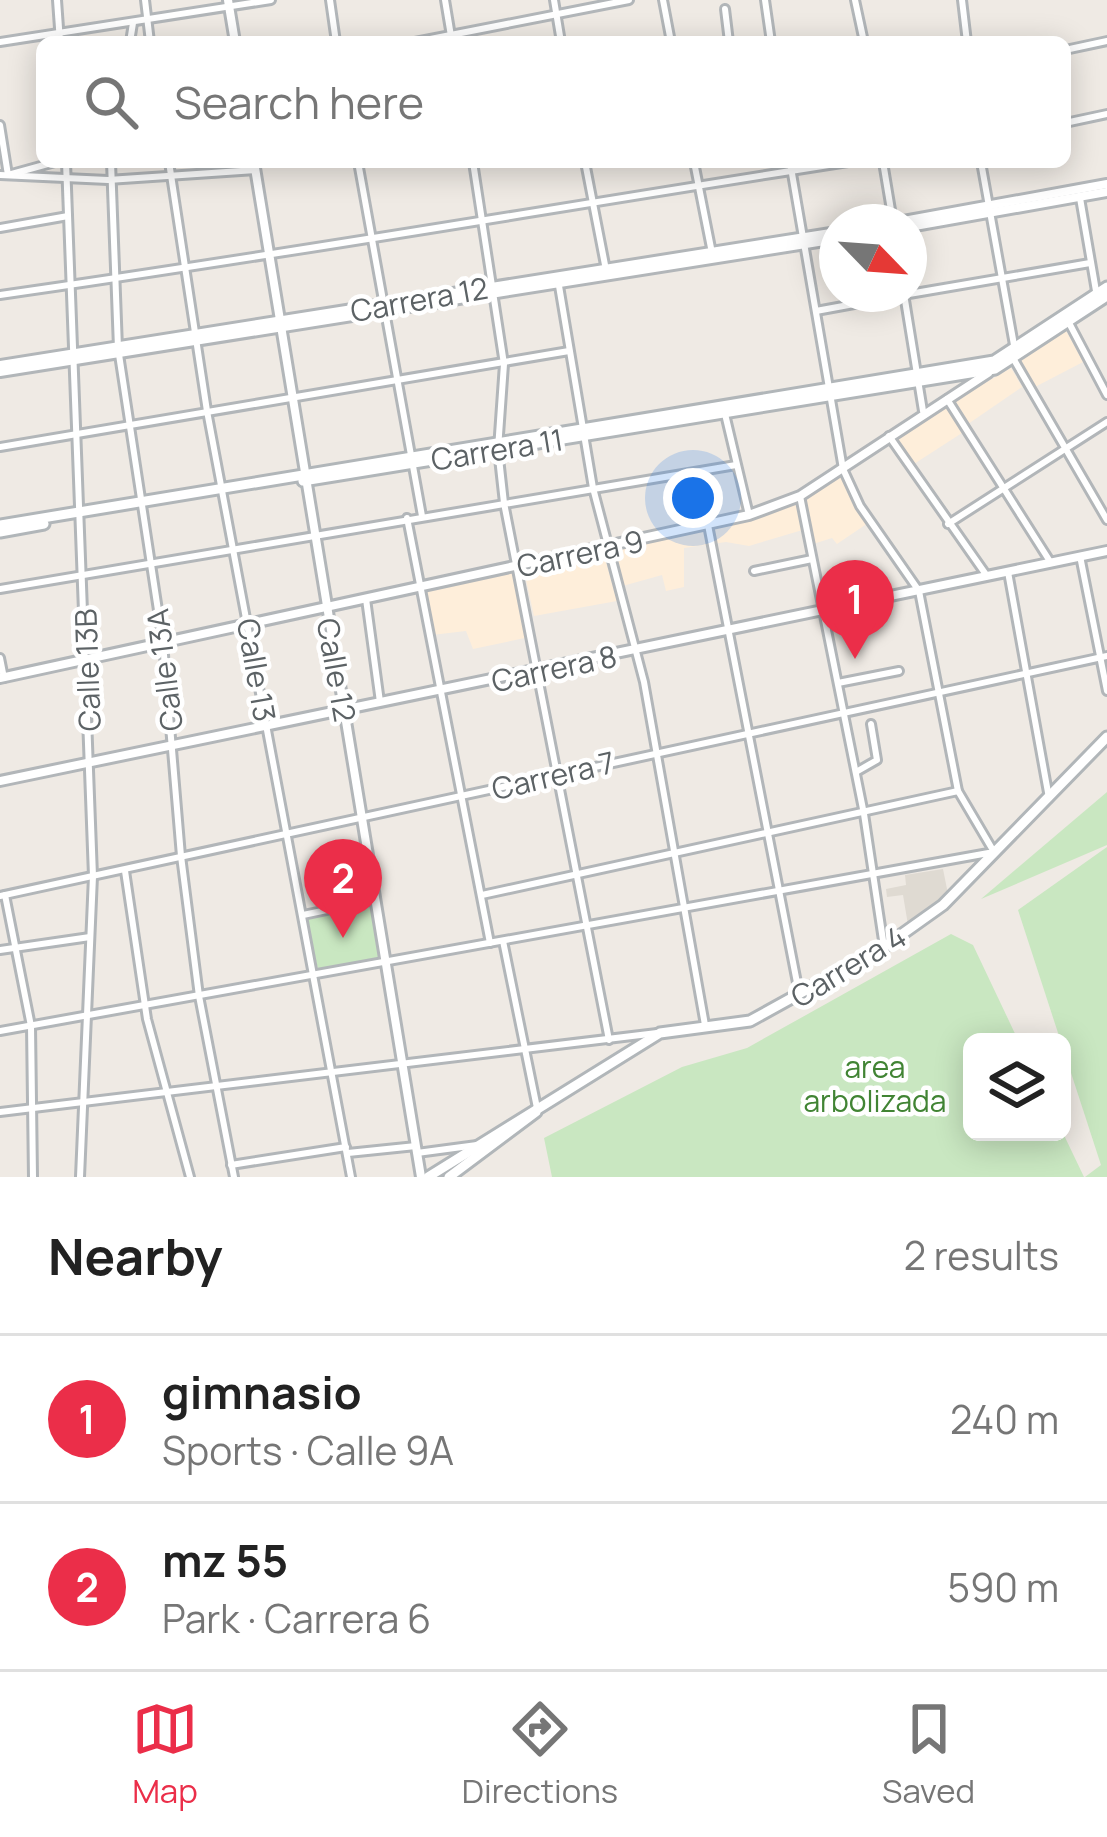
<!DOCTYPE html>
<meta charset="utf-8">
<style>
body{margin:0;font-family:Manrope,sans-serif;background:#f6f6f6;color:#222}
.controls{position:absolute;right:36px;bottom:36px;display:grid;overflow:hidden;border-radius:18px;box-shadow:0 6px 30px #0003}
.controls button{width:108px;height:108px;display:grid;place-items:center;padding:0;border:0;border-bottom:3px solid #e0e0e0;background:#fff;color:#222;font:60px sans-serif}
.compass{position:absolute;left:819px;top:204px;width:108px;height:108px;border-radius:50%;background:#fff;box-shadow:0 6px 30px #0003;rotate:115deg}
.you{position:absolute;left:693px;top:498px;width:42px;height:42px;margin:-30px;border:9px solid #fff;border-radius:50%;background:#1a73e8;box-shadow:0 0 0 18px #1a73e833}
.badge{display:grid;place-items:center;width:78px;height:78px;border-radius:50%;background:#eb2e49;color:#fff;font-size:39px;font-weight:700}
.pin{position:absolute;translate:-50% -99px;filter:drop-shadow(0 3px 6px #0008)}
.pin::after{content:'';position:absolute;top:63px;width:42px;height:36px;background:inherit;clip-path:polygon(0 0,100% 0,50% 100%)}
.list{margin:0;padding:0;list-style:none}
h2{display:flex;justify-content:space-between;align-items:center;height:156px;margin:0;padding:0 48px;font-size:51px}
h2 small{font-size:39px;font-weight:400;color:#767676}
.list li{display:grid;grid-template-columns:78px 1fr auto;gap:36px;align-items:center;box-sizing:border-box;height:168px;padding:0 48px;border-top:3px solid #e0e0e0}
.list b{display:block;font-size:45px;white-space:nowrap}
.list p{margin:0;font-size:39px;white-space:nowrap;color:#767676}
.list em{font-size:39px;font-style:normal;color:#767676}
.icon{flex:none;width:66px;height:66px;fill:none;stroke:currentColor;stroke-width:2;stroke-linecap:round;stroke-linejoin:round}
.map{position:relative;flex:none;width:1107px;height:1177px;overflow:hidden}
.search{position:absolute;background:#fff;box-shadow:0 6px 30px #0003;left:36px;right:36px;top:36px;height:132px;display:flex;align-items:center;gap:30px;box-sizing:border-box;padding:0 42px;border-radius:18px;color:#767676;font-size:45px}
.sheet{height:492px;background:#fff}
nav{display:flex;justify-content:space-around;align-items:center;box-sizing:border-box;height:168px;border-top:3px solid #e0e0e0;background:#fff;font-size:33px;color:#767676}
nav a{display:grid;justify-items:center;gap:6px}
nav .on{color:#eb2e49}
.map>svg:first-child{display:block}
.commercial{fill:#feeeda}
.education{fill:#dfdad2}
.green{fill:#c9e7c1}
.lines{fill:none;stroke-linecap:round;stroke-linejoin:round}
.minor-casing{stroke:#b2b6b9;stroke-width:12}
.tertiary-casing{stroke:#b2b6b9;stroke-width:14}
.secondary-casing{stroke:#b1b6b9;stroke-width:15}
.minor{stroke:#fff;stroke-width:6}
.tertiary{stroke:#fff;stroke-width:8}
.secondary{stroke:#fff;stroke-width:9}
.labels{text-anchor:middle;dominant-baseline:central;stroke-width:9;stroke-linejoin:round;paint-order:stroke}
.street-label{font-size:30px;fill:#5c6265;stroke:#fff}
.park-label{font-size:30px;fill:#418434;stroke:#fff}
</style>
<div class="map">
<svg width="1107" height="1177" viewBox="0 0 1107 1177">
<rect width="100%" height="100%" fill="#efeae4"/>
<!-- commercial -->
<g class="commercial">
<polygon points="1065,329 1083,362 1035,387 1018,357"/>
<polygon points="1011,368 1022,387 968,424 954,401"/>
<polygon points="946,406 962,433 914,464 896,437"/>
<polygon points="843,469 871,521 837,544 832,538 810,545 806,529 749,546 726,542 684,548 684,587 666,591 662,575 619,587 608,547 749,518"/>
<polygon points="604,555 617,601 534,616 524,571"/>
<polygon points="513,572 525,638 473,649 466,631 432,635 423,592"/>
</g>
<!-- education -->
<polygon class="education" points="943,869 948,894 908,925 903,895 887,897 886,889 906,885 905,875"/>
<!-- green -->
<g class="green">
<polygon points="1107,792 1107,845 981,899"/>
<polygon points="1107,847 1107,1177 1085,1177 1101,1165 1018,910"/>
<polygon points="370,907 380,958 318,969 306,919"/>
<polygon points="951,934 973,945 1019,1042 972,1042 972,1132 1062,1131 1084,1177 552,1177 544,1138 682,1067 747,1048"/>
</g>
<g class="lines">
<!-- minor casing -->
<g class="minor-casing">
<g id="minor">
<polyline points="57,0 60,42"/>
<polyline points="145,0 150,42"/>
<polyline points="330,0 336,42"/>
<polyline points="445,0 452,42"/>
<polyline points="554,0 561,42"/>
<polyline points="663,0 671,42"/>
<polyline points="765,0 771,42"/>
<polyline points="855,0 864,42"/>
<polyline points="962,0 967,42"/>
<polyline points="725,9 729,42"/>
<polyline points="0,42 271,0"/>
<polyline points="130,42 133,23"/>
<polyline points="415,42 629,0"/>
<polyline points="1065,50 1107,41"/>
<polyline points="1065,123 1107,114"/>
<polyline points="0,125 8,175"/>
<polyline points="66,162 93,876 80,1177"/>
<polyline points="111,162 118,348 163,643 181,856 199,996 234,1177"/>
<polyline points="169,162 207,411 351,1177"/>
<polyline points="358,162 422,516"/>
<polyline points="473,162 504,364 498,449 504,503 609,1040"/>
<polyline points="585,162 606,270"/>
<polyline points="694,162 712,253"/>
<polyline points="883,162 893,222"/>
<polyline points="981,162 1014,345"/>
<polyline points="0,175 108,180 256,170"/>
<polyline points="8,175 55,162"/>
<polyline points="1080,198 1096,291"/>
<polyline points="0,228 68,216"/>
<polyline points="558,280 593,488 644,682 705,1025"/>
<polyline points="904,294 923,411"/>
<polyline points="909,294 1090,263"/>
<path d="M0 295C283 255 565 206 848 162"/>
<polyline points="816,311 903,295"/>
<polyline points="1068,321 1107,395"/>
<polyline points="1013,358 1107,520"/>
<polyline points="947,399 1051,563"/>
<polyline points="725,414 749,515"/>
<polyline points="889,436 987,576"/>
<polyline points="0,447 569,351"/>
<polyline points="800,496 864,814 884,947"/>
<polyline points="407,518 490,943"/>
<polyline points="948,524 1107,422"/>
<polyline points="708,525 799,993"/>
<polyline points="1080,556 1107,691"/>
<polyline points="754,571 812,559"/>
<polyline points="1008,572 1049,798"/>
<polyline points="0,589 736,465"/>
<polyline points="366,599 380,702"/>
<polyline points="0,658 4,678"/>
<polyline points="838,683 899,671"/>
<polyline points="856,772 877,760 871,724"/>
<polyline points="125,871 147,1019 190,1177"/>
<polyline points="5,895 31,1026 33,1177"/>
<polyline points="482,895 958,791"/>
<polyline points="0,896 1107,656"/>
<polyline points="303,915 375,900"/>
<polyline points="503,941 537,1108"/>
<polyline points="0,950 90,937"/>
<polyline points="0,1031 994,852 958,791 919,591 860,506 843,469 790,162"/>
<polyline points="0,1112 657,1033"/>
<polyline points="348,1153 416,1146"/>
<polyline points="417,1153 477,1145"/>
<polyline points="231,1165 346,1147"/>
</g>
</g>
<!-- tertiary casing -->
<g class="tertiary-casing">
<g id="tertiary">
<polyline points="228,0 235,42"/>
<polyline points="254,162 421,1177"/>
<polyline points="898,222 1107,184"/>
<polyline points="909,227 1107,192"/>
<polyline points="0,365 837,232"/>
<polyline points="0,372 837,239"/>
<polyline points="0,678 749,515 800,496 988,373"/>
<polyline points="0,781 1107,551"/>
</g>
</g>
<!-- secondary casing -->
<g class="secondary-casing">
<g id="secondary">
<polyline points="303,481 995,369 1107,296"/>
<polyline points="0,525 994,361 1107,287"/>
<polyline points="0,532 44,524"/>
<polyline points="428,1177 660,1033 750,1021 884,947 943,905 1107,737"/>
<polyline points="449,1177 536,1112"/>
</g>
</g>
<!-- minor -->
<use href="#minor" class="minor"/>
<!-- tertiary -->
<use href="#tertiary" class="tertiary"/>
<!-- secondary -->
<use href="#secondary" class="secondary"/>
</g>
<g class="labels">
<!-- street labels -->
<g class="street-label">
<text transform="translate(419 299) rotate(-10)">Carrera 12</text>
<text transform="translate(497 449) rotate(-9)">Carrera 11</text>
<text transform="translate(580 553) rotate(-12)">Carrera 9</text>
<text transform="translate(554 668) rotate(-12)">Carrera 8</text>
<text transform="translate(87 670) rotate(-92)">Calle 13B</text>
<text transform="translate(164 670) rotate(-97)">Calle 13A</text>
<text transform="translate(257 670) rotate(80)">Calle 13</text>
<text transform="translate(337 670) rotate(80)">Calle 12</text>
<text transform="translate(553 775) rotate(-13)">Carrera 7</text>
<text transform="translate(848 966) rotate(-31)">Carrera 4</text>
</g>
<!-- park labels -->
<g class="park-label">
<text x="875" y="1066">area<tspan x="875" dy="34">arbolizada</tspan></text>
</g>
</g>
</svg>
<div class="controls">
<button><svg class="icon" aria-label="layers" viewBox="0 0 24 24"><path d="M12 4l9 5-9 5-9-5zM3 14l9 5 9-5"/></svg></button>
</div>
<svg class="compass" viewBox="-18 -18 36 36"><path d="M0-13l5 13h-10z" fill="#e53935"/><path d="M0 13l5-13h-10z" fill="#767676"/></svg>
<div class="you"></div>
<div class="pin badge" style="left:855px;top:659px">1</div>
<div class="pin badge" style="left:343px;top:938px">2</div>
<div class="search"><svg class="icon" aria-label="search" viewBox="0 0 24 24"><circle cx="10" cy="10" r="6"/><path d="M15 15l6 6"/></svg>Search here</div>
</div>
<section class="sheet">
<h2>Nearby<small>2 results</small></h2>
<ul class="list">
<li><span class="badge">1</span><div><b>gimnasio</b><p>Sports · Calle 9A</p></div><em>240 m</em></li>
<li><span class="badge">2</span><div><b>mz 55</b><p>Park · Carrera 6</p></div><em>590 m</em></li>
</ul>
</section>
<nav>
<a class="on"><svg class="icon" aria-label="map" viewBox="0 0 24 24"><path d="M3 6l6-2 6 2 6-2v14l-6 2-6-2-6 2zM9 4v14M15 6v14"/></svg>Map</a>
<a><svg class="icon" aria-label="directions" viewBox="0 0 24 24"><path d="M12 3l9 9-9 9-9-9zM9 14v-3h6M13 9l2 2-2 2"/></svg>Directions</a>
<a><svg class="icon" aria-label="saved" viewBox="0 0 24 24"><path d="M7 4h10v16l-5-4-5 4z"/></svg>Saved</a>
</nav>
